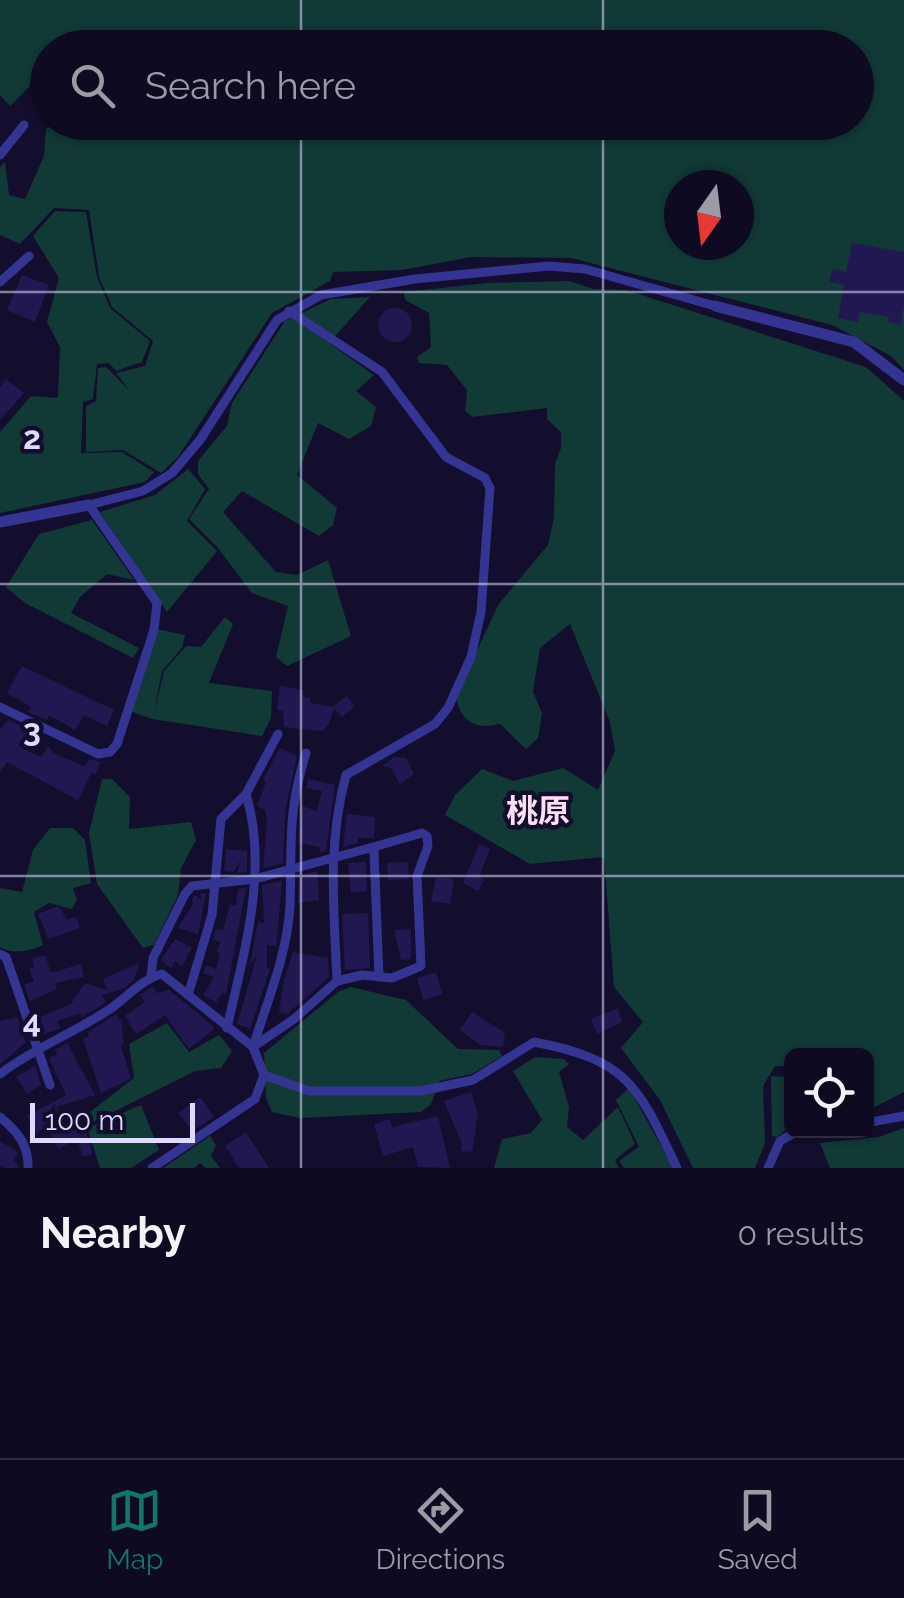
<!DOCTYPE html>
<meta charset="utf-8">
<style>
body{margin:0;font-family:Raleway,"Noto Sans JP",sans-serif;background:#1c182f;color:#f1f3f6}
.controls{position:absolute;right:30px;bottom:30px;display:grid;overflow:hidden;border-radius:15px;box-shadow:0 2px 8px #0004}
.controls button{width:90px;height:90px;display:grid;place-items:center;padding:0;border:0;border-bottom:2px solid #2e2b40;background:#0e0a22;color:#f1f3f6;font:50px sans-serif}
.compass{position:absolute;left:664px;top:170px;width:90px;height:90px;border-radius:50%;background:#0e0a22;box-shadow:0 2px 8px #0004;rotate:194deg}
.scale{position:absolute;left:30px;bottom:25px;width:165px;box-sizing:border-box;padding-left:10px;border:5px solid #dedbff;border-top:0;font-size:28px;line-height:35px;white-space:nowrap;color:#dedbff;-webkit-text-stroke:8px #130e2e;paint-order:stroke}
.list{margin:0;padding:0;list-style:none}
h2{display:flex;justify-content:space-between;align-items:center;height:130px;margin:0;padding:0 40px;font-size:42px}
h2 small{font-size:32px;font-weight:400;color:#9b9aa5}
.icon{flex:none;width:55px;height:55px;fill:none;stroke:currentColor;stroke-width:2;stroke-linecap:round;stroke-linejoin:round}
.map{position:relative;flex:none;width:904px;height:1168px;overflow:hidden}
.search{position:absolute;background:#0e0a22;box-shadow:0 2px 8px #0004;left:30px;right:30px;top:30px;height:110px;display:flex;align-items:center;gap:25px;box-sizing:border-box;padding:0 35px;border-radius:55px;color:#9b9aa5;font-size:38px}
.sheet{height:290px;background:#0e0a22}
nav{display:flex;justify-content:space-around;align-items:center;box-sizing:border-box;height:140px;border-top:2px solid #2e2b40;background:#0e0a22;font-size:28px;color:#9b9aa5}
nav a{display:grid;justify-items:center;gap:5px}
nav .on{color:#0f766e}
.map>svg:first-child{display:block}
.green{fill:#113936;fill-rule:evenodd}
.building{fill:#221851}
.lines{fill:none;stroke-linecap:round;stroke-linejoin:round}
.minor{stroke:#343592;stroke-width:9}
.tertiary{stroke:#343592;stroke-width:11}
.grid{fill:none;stroke:#dedbff;stroke-width:2.5;stroke-opacity:0.55}
.labels{text-anchor:middle;dominant-baseline:central;stroke-width:9;stroke-linejoin:round;paint-order:stroke}
.quarter-label{font-size:32px;font-weight:bold;fill:#ffddf4;stroke:#130e2e}
.grid-label{font-size:32px;text-anchor:middle;font-weight:bold;fill:#dedbff;stroke:#130e2e;stroke-width:9;stroke-linejoin:round;paint-order:stroke}
</style>
<div class="map">
<svg width="904" height="1168" viewBox="0 0 904 1168">
<rect width="100%" height="100%" fill="#130e2e"/>
<!-- green -->
<g class="green">
<path d="M0 0H904V370L891 356 832 325 571 258 471 257 402 270 333 272 330 281 272 313 178 457 161 473 123 450 86 452V406L96 401 98 368 106 367 131 392 116 373 145 366 153 341 112 307 99 277 89 210 54 208 20 244 0 235V167L5 162 9 195 25 199 44 156 46 128 64 123 70 127 68 123 856 122V48H48L47 90 36 80 10 106 0 95ZM679 185H739V245H679Z"/>
<polygon points="55,211 86,212 97,277 110,308 150,341 142,362 116,371 109,363 97,364 93,399 83,402 81,453 122,452 154,472 145,482 0,513 0,432 31,396 58,398 60,347 47,322 59,278 33,236"/>
<path d="M569 281 594 289 626 290 866 367 904 401V1092L867 1111 866 1056H792L791 1066H775L763 1086 765 1143 755 1168H693L660 1100 621 1048 643 1022 614 987 604 857 530 864 445 815 455 795 482 769 513 781 563 768 598 790 615 751 610 722 570 624 540 648 533 692 542 713 538 738 526 749 500 724C475 730 460 722 456 696L498 605 548 545 554 517 555 464 561 448V432L547 419V408L472 417 465 411 467 390 447 365 419 363 417 357 431 347 429 313 405 300 404 292 487 283Z"/>
<polygon points="370,297 329,343 374,375 356,391 376,407 371,426 349,439 318,423 297,475 337,508 333,525 319,536 242,491 223,512 276,572 297,575 328,560 351,636 287,666 276,657 288,606 252,593 218,548 189,519 209,489 198,474 198,461 227,426 232,403 285,321 331,299"/>
<polygon points="188,469 205,489 187,521 217,551 167,612 100,512 155,495"/>
<polygon points="92,520 134,580 107,574 80,597 71,613 139,648 133,658 25,603 6,587 39,534"/>
<polygon points="225,617 233,624 209,683 272,691 271,718 262,736 152,719 130,711 157,629 185,635 182,648 162,671 154,713 164,671 186,646 201,647"/>
<polygon points="102,779 112,779 130,797 129,829 191,822 196,840 181,868 178,895 154,945 143,948 97,884 89,833"/>
<path d="M50 828H73L85 840 91 883 73 888 77 900 72 909 49 903 34 912 43 945C30 951 12 955 0 947V888L22 892 33 850Z"/>
<polygon points="351,987 406,1000 458,1049 499,1050 502,1056 472,1074 439,1081 431,1104 421,1112 300,1118 272,1112 266,1098 264,1053 338,992"/>
<polygon points="167,1023 189,1052 219,1035 232,1051 221,1068 195,1071 93,1122 86,1115 134,1078 129,1044"/>
<polygon points="535,1057 564,1059 569,1064 559,1072 569,1107 567,1127 583,1140 618,1107 635,1144 615,1160 619,1168 494,1168 502,1139 531,1133 542,1120 513,1071"/>
<polygon points="771,1076 791,1077 791,1125 777,1137 772,1136"/>
<polygon points="629,1088 673,1168 624,1168 619,1161 639,1147 616,1100"/>
<polygon points="141,1105 159,1150 131,1168 100,1168 87,1128"/>
<polygon points="904,1128 904,1168 830,1168 820,1143 879,1137"/>
<polygon points="210,1136 216,1145 211,1156 220,1168 206,1168 200,1163 194,1168 163,1168"/>
</g>
<!-- building -->
<g class="building">
<polygon points="852,243 904,252 904,306 900,325 888,322 889,317 860,312 858,322 838,318 844,285 829,282 832,269 846,272"/>
<polygon points="22,275 49,285 35,322 7,310"/>
<circle cx="395" cy="325" r="17"/>
<polygon points="6,379 24,393 0,420 0,387"/>
<polygon points="22,666 114,710 107,726 84,715 75,730 49,715 47,720 28,712 31,707 7,693"/>
<polygon points="280,686 303,690 303,697 310,698 310,703 332,707 347,696 355,706 342,717 334,708 329,724 322,731 284,727 283,711 277,710"/>
<polygon points="8,720 30,730 18,746 40,757 49,746 52,752 85,767 89,759 101,762 95,775 91,773 78,800 7,762 0,773 0,729"/>
<polygon points="280,748 297,756 285,811 283,863 263,868 267,820 265,810 257,806 266,782 263,780"/>
<polygon points="394,757 406,758 414,774 400,784 391,768 382,766"/>
<polygon points="308,779 335,785 326,851 320,853 320,847 299,843 302,806 317,811 322,791 306,788"/>
<polygon points="347,814 375,817 374,838 358,838 358,843 343,847"/>
<polygon points="479,844 490,849 479,877 484,880 478,891 463,883"/>
<polygon points="226,849 247,851 247,872 237,873 241,860 233,872 224,871"/>
<polygon points="366,862 367,891 351,893 348,863"/>
<polygon points="408,862 409,879 388,880 387,863"/>
<polygon points="317,871 319,900 298,903 299,876"/>
<polygon points="436,877 454,879 450,904 431,901"/>
<polygon points="282,881 277,939 276,946 267,945 267,968 270,969 250,1029 237,1024 257,956 250,965 258,922 264,923 262,885"/>
<polygon points="246,888 226,994 223,992 216,1003 203,995 214,977 203,973 206,965 216,969 220,953 217,952 220,942 213,939 216,929 223,931 230,904 236,906 238,889"/>
<polygon points="201,893 206,893 198,934 178,928 193,904 192,899 195,895 201,899"/>
<polygon points="58,906 67,919 76,917 80,928 49,939 38,914"/>
<polygon points="368,913 370,968 345,970 342,914"/>
<polygon points="411,929 411,959 401,960 394,930"/>
<polygon points="175,939 192,948 182,966 175,961 171,968 161,960"/>
<polygon points="293,952 328,958 329,977 287,1014 279,1012 284,980"/>
<polygon points="45,955 51,973 81,964 84,977 55,983 57,989 30,1001 24,985 34,981 29,969 34,967 32,959"/>
<polygon points="139,963 134,980 123,989 102,995 106,1002 82,1017 80,1013 57,1021 60,1028 43,1035 36,1019 71,1004 85,983 107,990 103,979"/>
<polygon points="436,972 442,994 423,1000 417,978"/>
<polygon points="152,987 157,993 169,990 215,1028 189,1049 165,1015 136,1034 125,1016 145,1002 140,995"/>
<polygon points="618,1008 622,1022 597,1034 591,1019"/>
<polygon points="472,1012 505,1033 503,1047 480,1045 460,1030"/>
<polygon points="117,1014 118,1020 121,1018 124,1044 121,1046 131,1079 101,1093 83,1039 89,1036 88,1032"/>
<polygon points="17,1017 26,1042 0,1064 0,1021"/>
<polygon points="67,1043 95,1095 56,1107 67,1128 83,1123 93,1154 83,1157 77,1139 58,1149 47,1126 37,1133 27,1116 66,1095 49,1058 57,1054 55,1050"/>
<polygon points="35,1066 41,1085 27,1094 16,1077"/>
<polygon points="471,1092 478,1114 472,1152 461,1151 462,1144 444,1101"/>
<polygon points="200,1097 214,1117 192,1131 178,1113"/>
<polygon points="438,1116 450,1168 418,1167 413,1147 383,1156 374,1124 390,1119 392,1127"/>
<polygon points="246,1132 269,1168 239,1168 225,1146"/>
<polygon points="0,1141 18,1152 14,1160 20,1168 5,1168 0,1165"/>
</g>
<g class="lines">
<!-- minor -->
<g class="minor">
<polyline points="0,155 24,125"/>
<polyline points="0,282 29,256"/>
<path d="M289 311 382 372 446 457 485 478 490 488 481 612 471 657 448 708 435 724 346 775C327 844 334 910 337 981"/>
<polyline points="0,707 98,754 110,752 117,744 154,630 157,603 89,505 143,491 172,473 200,440 277,320 321,295 415,279 549,266 585,269 715,306"/>
<polyline points="0,954 6,957 50,1085"/>
<polyline points="151,977 153,958 185,894 192,886 255,879 370,848 374,852 379,977"/>
<polyline points="188,995 212,915 221,819 246,794 278,734"/>
<path d="M227 1028C244 952 269 870 246 794"/>
<polyline points="253,1047 294,1019 337,981 362,975 392,978 421,966 417,876 428,846 427,836 422,833 370,848"/>
<path d="M253 1047C267 1002 288 952 290 905 292 845 287 813 306 753"/>
<path d="M0 1074C34 1048 74 1033 110 1009 127 997 141 980 162 974L253 1047 264 1075 309 1091H421L473 1080 534 1042C629 1060 638 1086 677 1168"/>
<path d="M0 1117C17 1131 29 1145 28 1168"/>
<polyline points="866,1123 904,1116"/>
<polyline points="152,1168 255,1099 264,1075"/>
<polyline points="768,1168 780,1141 799,1130"/>
</g>
<!-- tertiary -->
<g class="tertiary">
<polyline points="715,306 854,342 904,380"/>
<polyline points="0,522 89,505"/>
</g>
</g>
<!-- grid -->
<path class="grid" d="M301 0V48M603 0V48M301 122V1168M603 122V1168M0 292H904M0 584H904M0 876H904"/>
<g class="labels">
<!-- quarter labels -->
<g class="quarter-label">
<text x="538" y="810">桃原</text>
</g>
</g>
<g class="grid-label">
<text x="32" y="449">2</text>
<text x="32" y="741">3</text>
<text x="32" y="1033">4</text>
</g>
</svg>
<div class="controls">
<button><svg class="icon" aria-label="locate" viewBox="0 0 24 24"><circle cx="12" cy="12" r="6"/><path d="M12 2v4M12 18v4M2 12h4M18 12h4"/></svg></button>
</div>
<svg class="compass" viewBox="-18 -18 36 36"><path d="M0-13l5 13h-10z" fill="#e53935"/><path d="M0 13l5-13h-10z" fill="#9b9aa5"/></svg>
<div class="scale">100 m</div>
<div class="search"><svg class="icon" aria-label="search" viewBox="0 0 24 24"><circle cx="10" cy="10" r="6"/><path d="M15 15l6 6"/></svg>Search here</div>
</div>
<section class="sheet">
<h2>Nearby<small>0 results</small></h2>
<ul class="list">
</ul>
</section>
<nav>
<a class="on"><svg class="icon" aria-label="map" viewBox="0 0 24 24"><path d="M3 6l6-2 6 2 6-2v14l-6 2-6-2-6 2zM9 4v14M15 6v14"/></svg>Map</a>
<a><svg class="icon" aria-label="directions" viewBox="0 0 24 24"><path d="M12 3l9 9-9 9-9-9zM9 14v-3h6M13 9l2 2-2 2"/></svg>Directions</a>
<a><svg class="icon" aria-label="saved" viewBox="0 0 24 24"><path d="M7 4h10v16l-5-4-5 4z"/></svg>Saved</a>
</nav>
